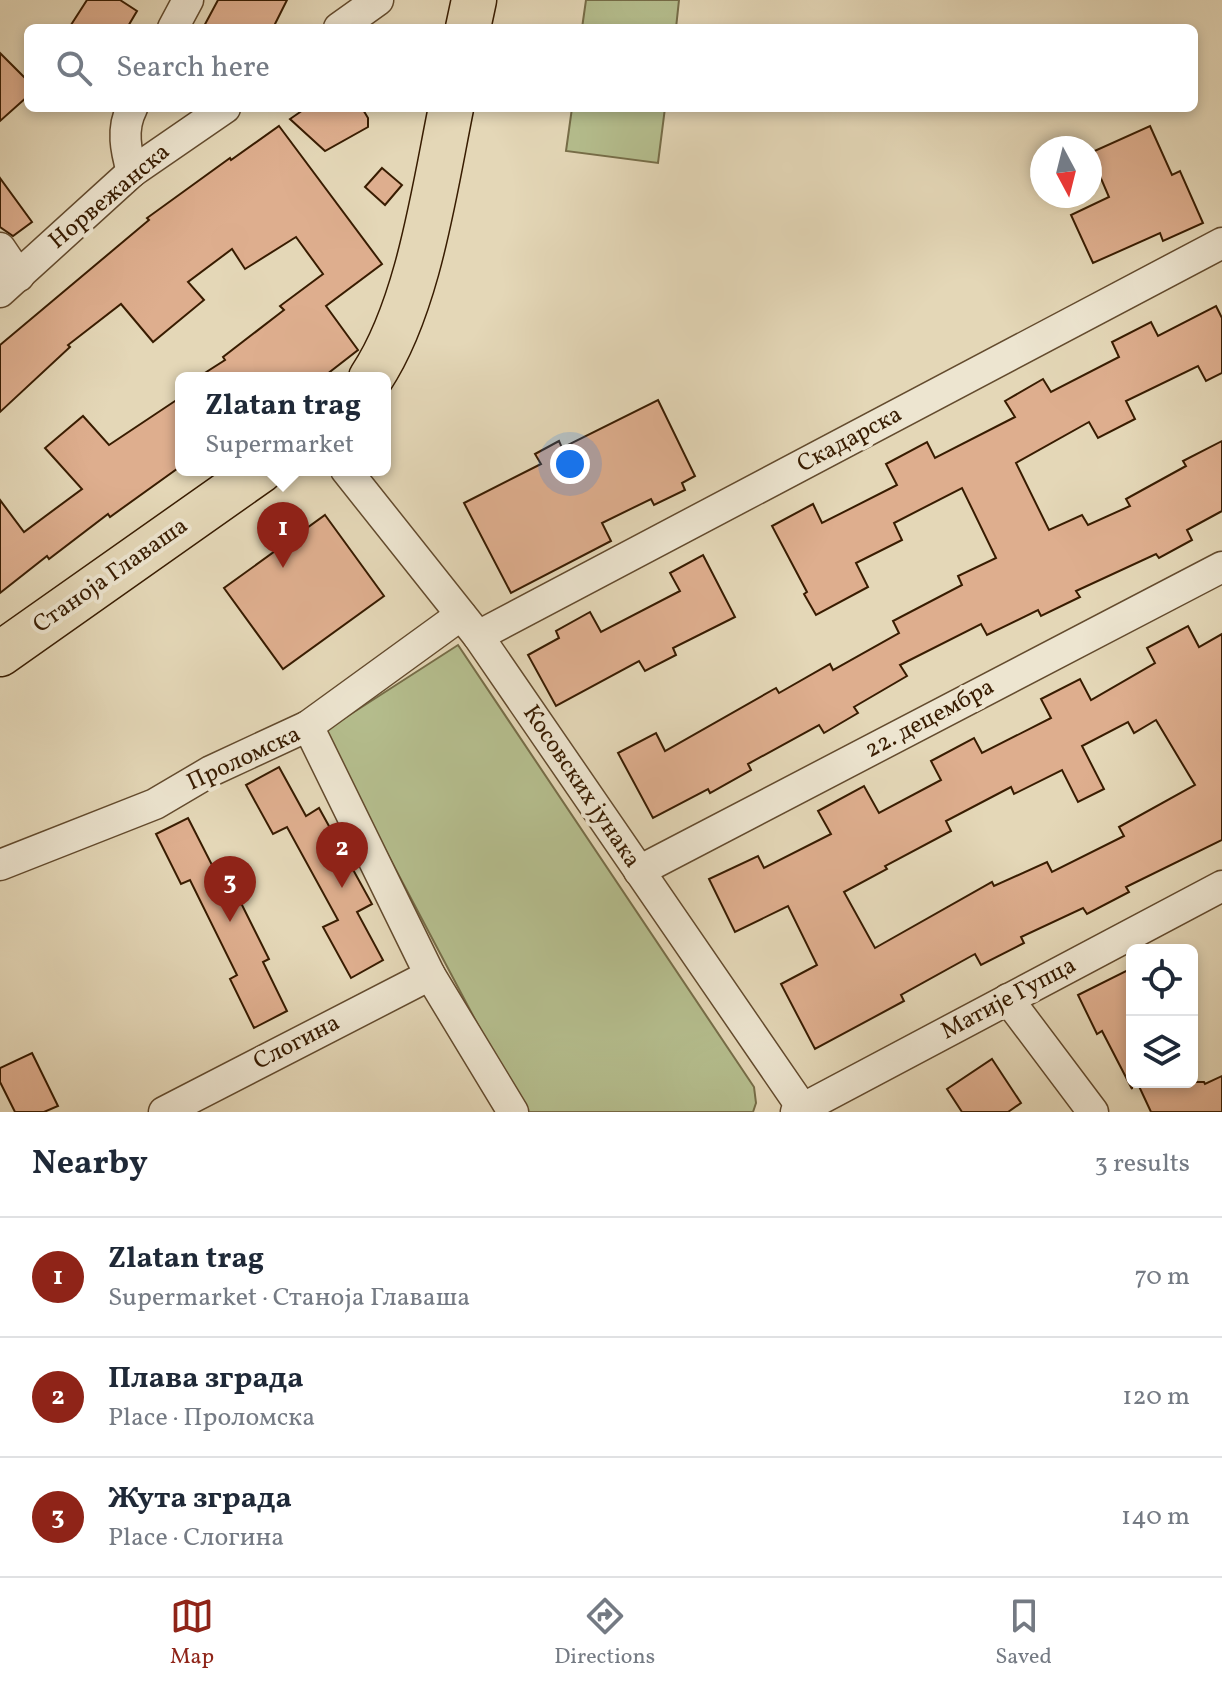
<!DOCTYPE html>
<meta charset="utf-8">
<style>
body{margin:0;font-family:Vollkorn,serif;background:#f2f2f3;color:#1f2937}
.controls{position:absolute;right:24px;bottom:24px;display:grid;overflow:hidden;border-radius:12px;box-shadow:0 4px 12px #0003}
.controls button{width:72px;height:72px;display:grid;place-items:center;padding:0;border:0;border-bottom:2px solid #e0e1e3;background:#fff;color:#1f2937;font:40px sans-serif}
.compass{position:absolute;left:1030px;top:136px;width:72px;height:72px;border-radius:50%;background:#fff;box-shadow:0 4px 12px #0003;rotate:173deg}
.you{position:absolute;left:570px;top:464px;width:28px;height:28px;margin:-20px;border:6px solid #fff;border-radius:50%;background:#1a73e8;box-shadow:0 0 0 12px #1a73e833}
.badge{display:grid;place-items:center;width:52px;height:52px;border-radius:50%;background:#8f2418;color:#fff;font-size:26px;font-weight:700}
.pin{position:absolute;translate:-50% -66px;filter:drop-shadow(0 2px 4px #0008)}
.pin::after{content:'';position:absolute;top:42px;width:28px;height:24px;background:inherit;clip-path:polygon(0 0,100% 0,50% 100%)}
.popup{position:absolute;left:175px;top:372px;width:216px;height:104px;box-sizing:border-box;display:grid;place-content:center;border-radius:12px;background:#fff;filter:drop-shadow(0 2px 6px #0005);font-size:26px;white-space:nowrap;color:#747a83}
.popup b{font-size:30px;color:#1f2937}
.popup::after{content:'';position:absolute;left:50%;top:100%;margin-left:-16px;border:16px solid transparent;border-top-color:#fff}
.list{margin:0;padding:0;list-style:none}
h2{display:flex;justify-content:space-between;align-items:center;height:104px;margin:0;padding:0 32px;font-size:34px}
h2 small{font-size:26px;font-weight:400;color:#747a83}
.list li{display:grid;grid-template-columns:52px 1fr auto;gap:24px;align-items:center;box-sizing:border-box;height:120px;padding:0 32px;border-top:2px solid #e0e1e3}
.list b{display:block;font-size:30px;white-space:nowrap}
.list p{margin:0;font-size:26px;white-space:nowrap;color:#747a83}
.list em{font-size:26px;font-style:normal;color:#747a83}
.icon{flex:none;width:44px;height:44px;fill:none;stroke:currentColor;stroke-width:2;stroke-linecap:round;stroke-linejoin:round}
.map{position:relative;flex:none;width:1222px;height:1112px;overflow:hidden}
.search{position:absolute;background:#fff;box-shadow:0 4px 12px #0003;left:24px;right:24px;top:24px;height:88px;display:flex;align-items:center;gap:20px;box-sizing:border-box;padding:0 28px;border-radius:12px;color:#747a83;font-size:30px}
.sheet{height:464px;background:#fff}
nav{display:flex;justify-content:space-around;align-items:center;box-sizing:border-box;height:112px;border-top:2px solid #e0e1e3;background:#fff;font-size:22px;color:#747a83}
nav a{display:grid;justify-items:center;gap:4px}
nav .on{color:#8f2418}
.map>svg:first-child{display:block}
.grass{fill:#b5be8e;stroke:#766d48;stroke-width:2}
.building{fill:#deae8e;stroke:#381c01;stroke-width:2;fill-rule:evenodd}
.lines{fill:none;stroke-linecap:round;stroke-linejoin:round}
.street-casing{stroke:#634b2e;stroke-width:33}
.primary-casing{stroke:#381c01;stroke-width:47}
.street{stroke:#ede5d0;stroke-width:30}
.primary{stroke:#e4d7b7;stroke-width:44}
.labels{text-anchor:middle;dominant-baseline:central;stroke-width:8;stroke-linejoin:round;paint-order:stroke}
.street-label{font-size:24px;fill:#381c01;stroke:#ede5d0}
</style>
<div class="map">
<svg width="1222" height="1112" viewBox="0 0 1222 1112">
<rect width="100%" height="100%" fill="#e4d7b7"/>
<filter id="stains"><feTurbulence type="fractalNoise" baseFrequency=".0025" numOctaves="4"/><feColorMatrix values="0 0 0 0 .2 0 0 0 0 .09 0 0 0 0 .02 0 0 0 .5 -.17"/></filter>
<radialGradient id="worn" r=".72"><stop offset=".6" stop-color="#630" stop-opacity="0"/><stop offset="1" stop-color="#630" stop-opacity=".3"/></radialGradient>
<!-- grass -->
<g class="grass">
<polygon points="586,0 679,0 676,28 582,28"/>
<polygon points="572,108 665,108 658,163 566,151"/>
<polygon points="458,645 754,1087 756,1103 753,1112 524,1112 323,732"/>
</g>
<!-- building -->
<g class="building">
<polygon points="87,0 120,0 137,11 127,28 69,28"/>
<polygon points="218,0 287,0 273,28 203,28"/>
<polygon points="0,53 28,81 28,96 0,121"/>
<polygon points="306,108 362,108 368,118 368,127 325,151 290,119"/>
<polygon points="279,126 382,264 326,306 358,350 322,378 197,378 225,360 223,357 284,310 280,306 323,274 296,237 245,269 232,249 188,282 204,300 153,342 121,304 68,345 70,347 0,412 0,345 149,220 147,218 230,158 231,160"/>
<polygon points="1150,126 1172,175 1180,171 1203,223 1163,241 1160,233 1093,263 1071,215 1109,197 1090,153"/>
<polygon points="382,168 402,185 385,205 365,187"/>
<polygon points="0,178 32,222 13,236 0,227"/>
<polygon points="1216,306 1222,318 1222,373 1206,381 1198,366 1126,401 1135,419 1098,438 1089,422 1016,463 1049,530 1082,515 1088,525 1130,506 1126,499 1186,466 1183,461 1222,441 1222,511 1187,530 1192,540 1159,558 1156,554 1076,591 1080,597 1041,616 1038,610 987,635 981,624 900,665 907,676 854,707 858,713 824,733 819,725 748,764 751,770 710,793 708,789 653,818 618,753 656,733 665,751 776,688 779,693 830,664 833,670 899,633 893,621 962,585 958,576 996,558 962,488 894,523 902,540 856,563 868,587 816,615 804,594 807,592 772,526 813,504 822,523 897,485 886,464 927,442 935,458 1015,417 1005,401 1043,379 1051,392 1119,357 1112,342 1151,322 1158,336"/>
<polygon points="181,397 181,466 110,517 108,514 49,559 47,556 0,593 0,500 24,532 82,489 45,448 83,416 109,445"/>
<polygon points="658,400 695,476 682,483 685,490 654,505 651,499 602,523 611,541 511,593 464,503 541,464 535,454 559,441 562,448"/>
<polygon points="325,515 384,596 283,669 224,588"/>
<polygon points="703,555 735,617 673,648 676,655 645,671 639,661 556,706 528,655 559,638 556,631 590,612 601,632 680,591 670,573"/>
<path d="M1188 626 1199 647 1222 634V840L1126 887 1129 892 1087 914 1083 908 1021 937 1024 943 981 965 975 954 901 995 904 1001 815 1049 781 984 817 965 788 906 735 932 709 879 758 856 764 868 831 834 818 811 864 786 879 813 941 780 931 761 974 738 982 753 1051 718 1041 699 1080 679 1091 700 1155 663 1147 648ZM1156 720 1195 785 1119 827 1124 836 1052 872 1047 862 994 886 992 882 875 948 844 892 887 869 885 866 951 831 946 821 1011 787 1014 794 1062 770 1078 802 1104 789 1082 746 1128 722 1134 733Z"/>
<polygon points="279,767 306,816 319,808 372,904 357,912 383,960 351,978 323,927 338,920 287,827 273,834 246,785"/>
<polygon points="188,818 214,869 222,865 269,959 263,962 287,1011 254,1028 230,979 237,975 190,880 181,884 156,834"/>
<polygon points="1132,968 1132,1089 1102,1031 1097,1034 1078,995"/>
<polygon points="32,1053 58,1106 44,1112 15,1112 0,1082 0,1068"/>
<polygon points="992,1059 1021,1103 1008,1112 962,1112 947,1089"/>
<polygon points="1222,1076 1222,1112 1151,1112 1137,1082 1204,1082 1205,1084"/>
</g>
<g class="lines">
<!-- street casing -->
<g class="street-casing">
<g id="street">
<polyline points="173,28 188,0"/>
<polyline points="339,28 378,0"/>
<path d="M132 108C121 129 126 151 132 172"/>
<polyline points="0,248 19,276"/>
<polyline points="0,292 132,172 225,108"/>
<polyline points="346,470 478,636 805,1112"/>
<polyline points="478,636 1222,243"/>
<polyline points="308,726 461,615"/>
<polyline points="0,865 155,804 211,771 308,726 430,975 513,1112"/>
<polyline points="639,871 1222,567"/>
<polyline points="1008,999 1093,1112"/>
<polyline points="164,1112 430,975"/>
<polyline points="796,1112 1222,886"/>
</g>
</g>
<!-- primary casing -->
<g class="primary-casing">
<g id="primary">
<polyline points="468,28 474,0"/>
<path d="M371 378C418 307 434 192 451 108"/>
<polyline points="0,654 261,470"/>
</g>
</g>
<!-- street -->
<use href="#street" class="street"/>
<!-- primary -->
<use href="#primary" class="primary"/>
</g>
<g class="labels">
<!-- street labels -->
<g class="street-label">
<text transform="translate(110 197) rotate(-40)">Норвежанска</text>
<text transform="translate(850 440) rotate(-28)">Скадарска</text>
<text transform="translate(111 576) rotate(-35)">Станоја Главаша</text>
<text transform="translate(930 719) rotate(-28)">22. децембра</text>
<text transform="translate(244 759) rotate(-25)">Проломска</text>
<text transform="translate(581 787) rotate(56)">Косовских јунака</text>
<text transform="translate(1009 999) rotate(-28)">Матије Гупца</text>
<text transform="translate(297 1043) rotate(-27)">Слогина</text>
</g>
</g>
<rect width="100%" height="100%" filter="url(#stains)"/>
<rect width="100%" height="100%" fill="url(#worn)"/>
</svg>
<div class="controls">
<button><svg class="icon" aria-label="locate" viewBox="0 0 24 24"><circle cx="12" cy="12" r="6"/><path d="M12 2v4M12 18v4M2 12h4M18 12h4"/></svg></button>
<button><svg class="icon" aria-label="layers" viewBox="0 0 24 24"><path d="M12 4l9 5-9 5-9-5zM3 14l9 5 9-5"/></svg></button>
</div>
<svg class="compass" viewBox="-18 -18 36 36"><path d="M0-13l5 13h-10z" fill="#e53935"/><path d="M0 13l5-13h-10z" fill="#747a83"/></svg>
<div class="you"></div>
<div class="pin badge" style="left:283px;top:568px">1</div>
<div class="popup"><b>Zlatan trag</b>Supermarket</div>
<div class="pin badge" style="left:342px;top:888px">2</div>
<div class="pin badge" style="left:230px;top:922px">3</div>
<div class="search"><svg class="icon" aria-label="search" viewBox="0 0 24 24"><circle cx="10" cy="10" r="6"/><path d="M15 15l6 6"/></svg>Search here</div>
</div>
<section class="sheet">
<h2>Nearby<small>3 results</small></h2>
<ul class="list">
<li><span class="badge">1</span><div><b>Zlatan trag</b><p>Supermarket · Станоја Главаша</p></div><em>70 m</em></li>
<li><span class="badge">2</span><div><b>Плава зграда</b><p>Place · Проломска</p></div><em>120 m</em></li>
<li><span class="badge">3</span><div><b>Жута зграда</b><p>Place · Слогина</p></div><em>140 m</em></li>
</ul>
</section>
<nav>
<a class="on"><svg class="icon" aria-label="map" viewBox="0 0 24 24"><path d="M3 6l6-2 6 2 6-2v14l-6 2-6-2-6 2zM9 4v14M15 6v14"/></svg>Map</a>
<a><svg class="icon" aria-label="directions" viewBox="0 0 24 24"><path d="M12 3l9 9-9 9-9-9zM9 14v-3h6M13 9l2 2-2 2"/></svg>Directions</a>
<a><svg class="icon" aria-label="saved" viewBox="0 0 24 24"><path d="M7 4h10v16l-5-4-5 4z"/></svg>Saved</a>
</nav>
